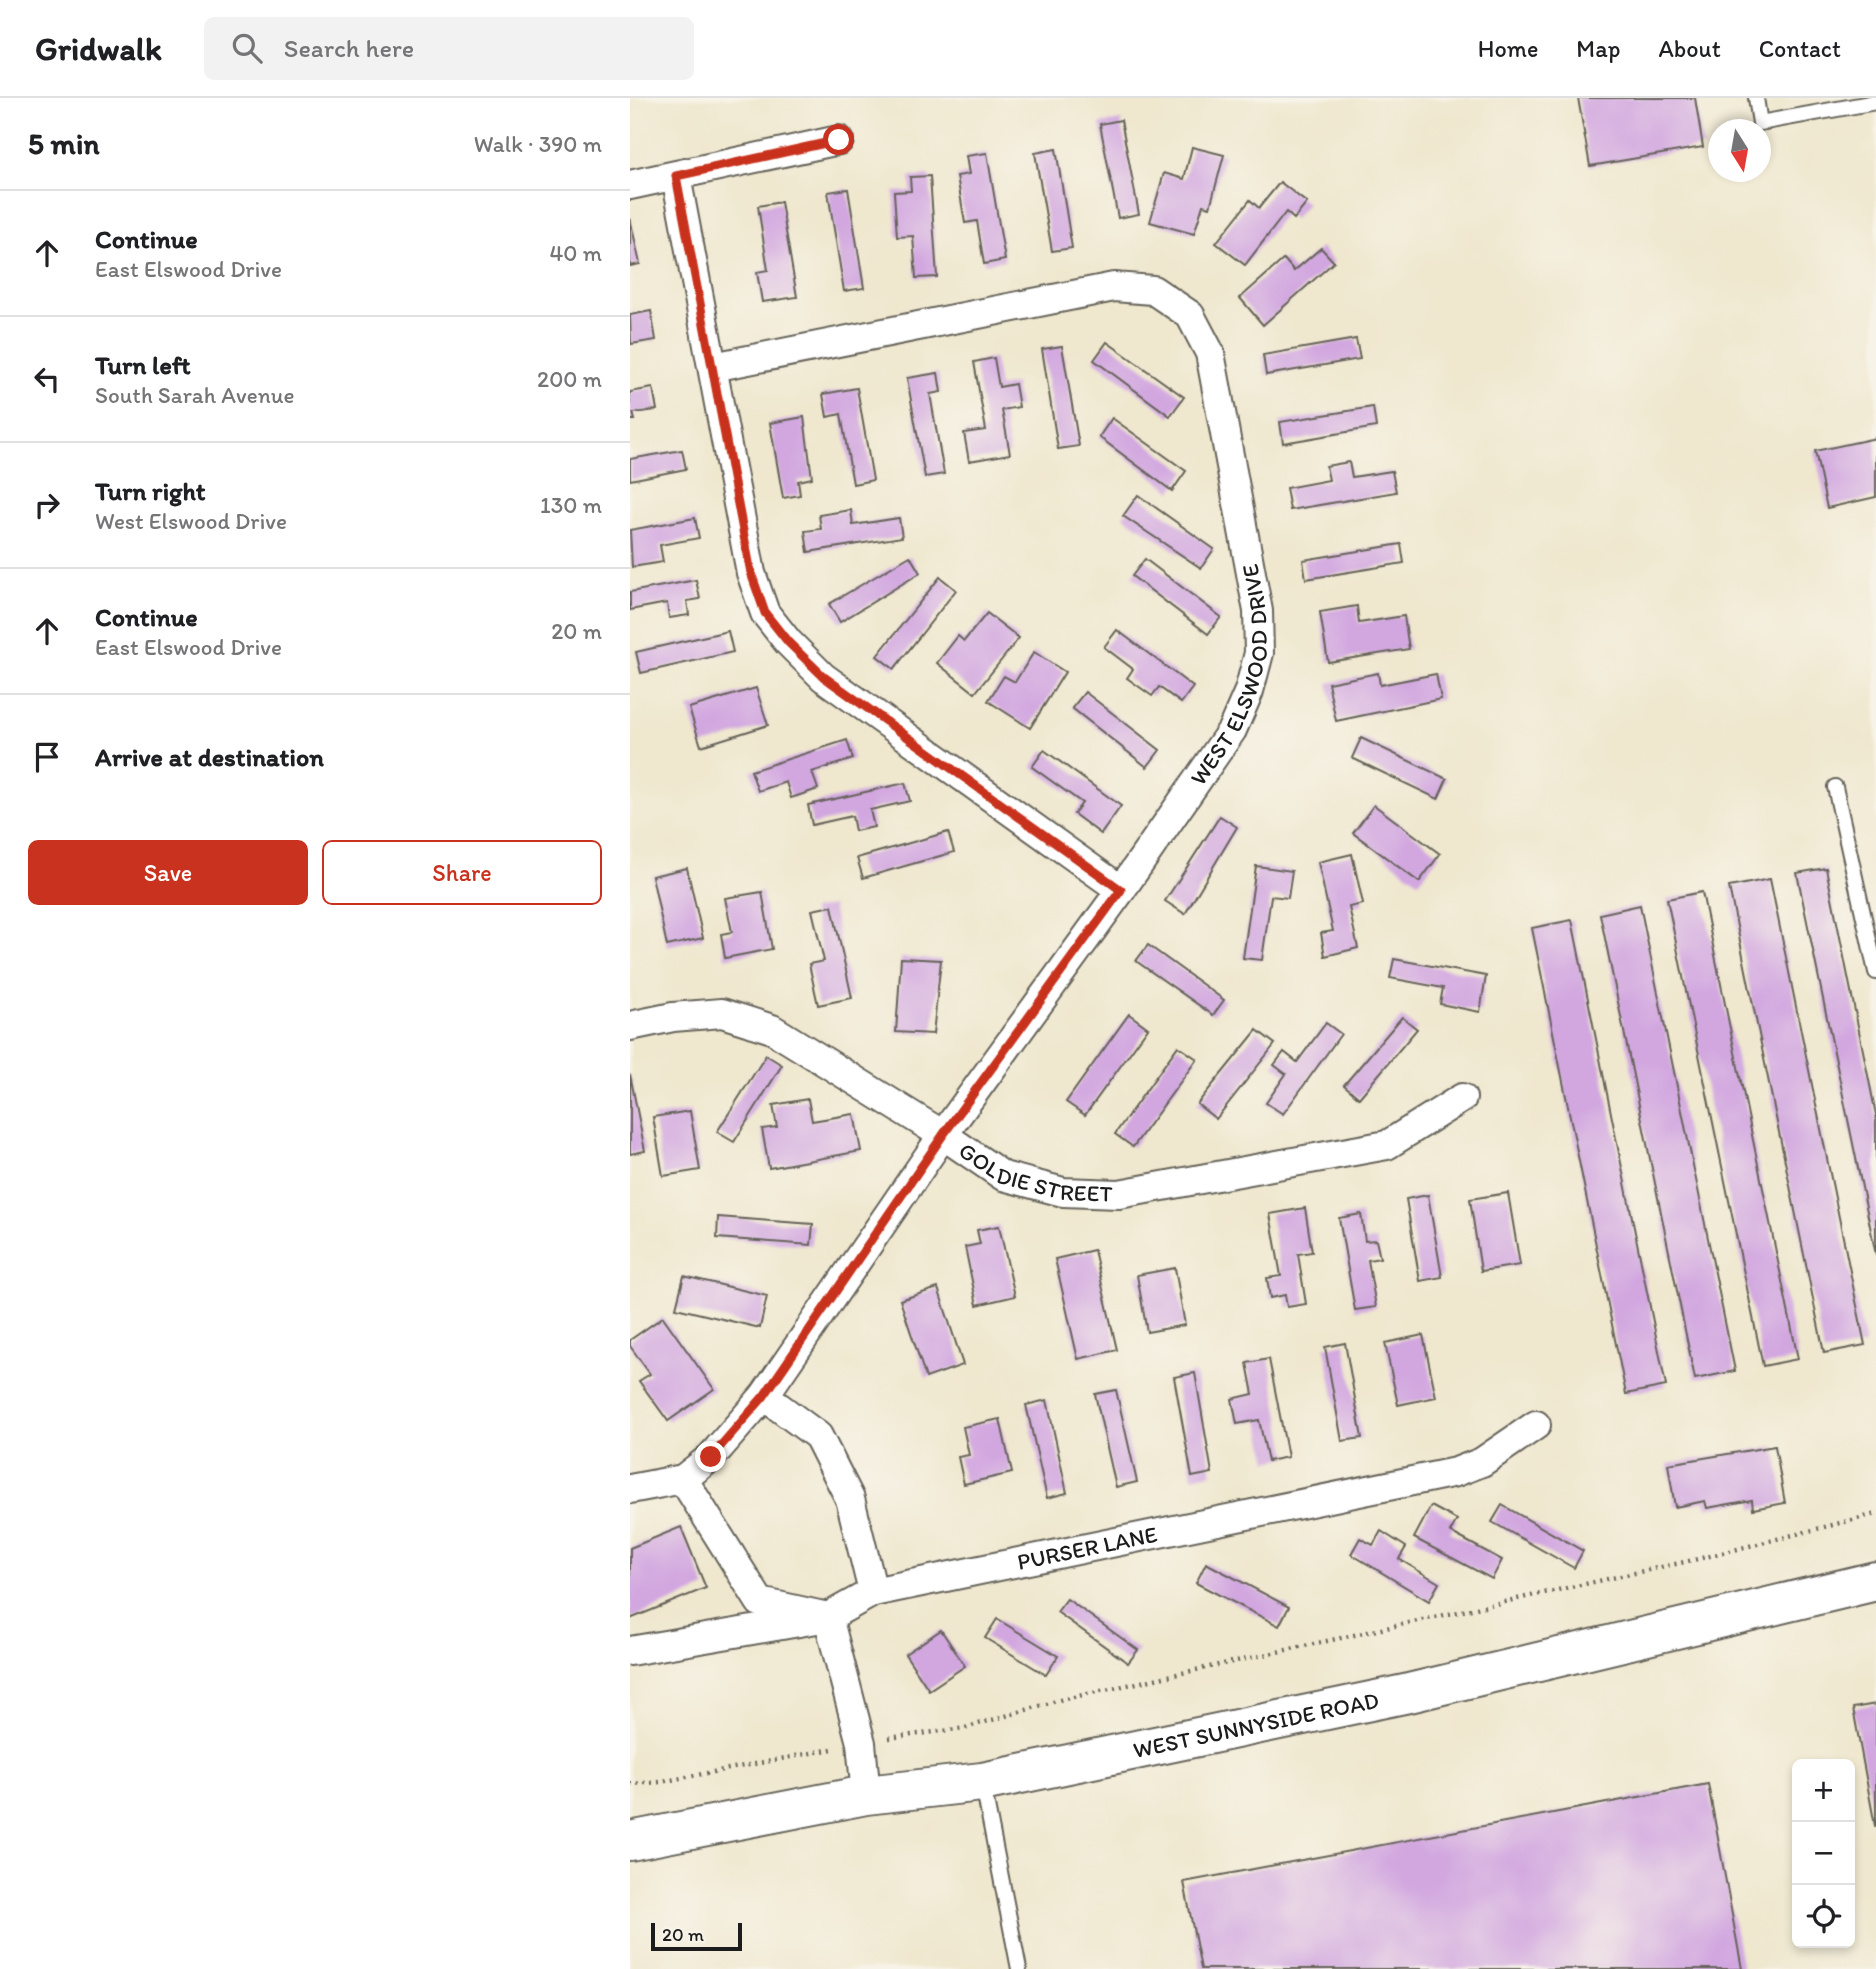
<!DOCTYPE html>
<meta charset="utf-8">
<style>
body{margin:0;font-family:Itim,sans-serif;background:#f2f2f2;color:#202124}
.controls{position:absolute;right:21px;bottom:21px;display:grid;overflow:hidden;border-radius:10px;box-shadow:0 4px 10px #0003}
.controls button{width:63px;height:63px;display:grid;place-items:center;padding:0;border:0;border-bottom:2px solid #e0e0e0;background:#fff;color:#202124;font:35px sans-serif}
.compass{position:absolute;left:1078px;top:21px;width:63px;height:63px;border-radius:50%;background:#fff;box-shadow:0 4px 10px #0003;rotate:169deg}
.scale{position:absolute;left:21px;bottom:18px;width:91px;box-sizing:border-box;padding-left:7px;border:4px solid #1c1c1c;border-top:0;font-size:19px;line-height:24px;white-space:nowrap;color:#1c1c1c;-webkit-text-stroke:5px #f7f3e8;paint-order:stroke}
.stop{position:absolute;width:21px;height:21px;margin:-16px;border:5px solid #c8321e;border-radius:50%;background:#fff}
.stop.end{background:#c8321e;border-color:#fff;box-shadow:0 2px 7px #0008}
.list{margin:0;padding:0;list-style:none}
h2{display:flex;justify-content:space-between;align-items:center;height:91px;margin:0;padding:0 28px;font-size:30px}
h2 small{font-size:23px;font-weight:400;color:#757577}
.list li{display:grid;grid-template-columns:46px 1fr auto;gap:21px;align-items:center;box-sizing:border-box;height:126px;padding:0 28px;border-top:2px solid #e0e0e0}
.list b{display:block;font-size:26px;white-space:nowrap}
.list p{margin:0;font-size:23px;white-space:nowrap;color:#757577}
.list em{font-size:23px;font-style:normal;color:#757577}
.actions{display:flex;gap:14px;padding:21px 28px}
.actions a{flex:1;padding:16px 0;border:2px solid #c8321e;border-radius:10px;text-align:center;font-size:24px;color:#c8321e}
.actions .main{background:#c8321e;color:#fff}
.icon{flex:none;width:38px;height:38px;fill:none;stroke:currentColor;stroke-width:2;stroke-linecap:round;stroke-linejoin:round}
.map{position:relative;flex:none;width:1246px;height:1871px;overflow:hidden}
header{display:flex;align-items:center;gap:42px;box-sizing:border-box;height:98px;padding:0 35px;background:#fff;border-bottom:2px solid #e0e0e0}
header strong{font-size:33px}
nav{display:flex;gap:38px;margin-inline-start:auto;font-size:24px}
.search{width:490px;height:63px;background:#f2f2f2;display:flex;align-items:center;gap:18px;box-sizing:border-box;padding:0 24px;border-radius:10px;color:#757577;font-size:26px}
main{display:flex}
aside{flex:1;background:#fff}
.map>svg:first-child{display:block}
.building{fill:#d2a7e0}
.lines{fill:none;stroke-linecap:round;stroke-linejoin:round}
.service-casing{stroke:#66635a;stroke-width:18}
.minor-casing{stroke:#66635a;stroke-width:32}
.primary-casing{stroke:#66635a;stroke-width:42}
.path{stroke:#66635a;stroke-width:4.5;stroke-dasharray:2 5;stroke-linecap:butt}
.service{stroke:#fff;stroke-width:14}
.minor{stroke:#fff;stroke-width:28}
.primary{stroke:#fff;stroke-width:38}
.route{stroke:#c8321e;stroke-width:9}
.labels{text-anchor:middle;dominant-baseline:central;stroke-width:6;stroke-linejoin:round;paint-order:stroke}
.street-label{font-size:23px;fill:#1c1c1c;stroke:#f7f3e8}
</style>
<header>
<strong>Gridwalk</strong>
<div class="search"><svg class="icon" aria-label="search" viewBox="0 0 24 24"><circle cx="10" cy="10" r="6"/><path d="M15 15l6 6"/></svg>Search here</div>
<nav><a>Home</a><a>Map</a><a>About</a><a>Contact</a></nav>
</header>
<main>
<aside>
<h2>5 min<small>Walk · 390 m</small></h2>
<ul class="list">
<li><svg class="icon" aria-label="ahead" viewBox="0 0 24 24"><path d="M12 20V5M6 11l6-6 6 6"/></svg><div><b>Continue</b><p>East Elswood Drive</p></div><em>40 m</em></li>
<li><svg class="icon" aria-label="left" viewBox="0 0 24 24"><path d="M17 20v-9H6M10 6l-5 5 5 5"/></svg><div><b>Turn left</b><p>South Sarah Avenue</p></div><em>200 m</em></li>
<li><svg class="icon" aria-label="right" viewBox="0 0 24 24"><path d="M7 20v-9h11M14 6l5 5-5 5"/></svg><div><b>Turn right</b><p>West Elswood Drive</p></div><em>130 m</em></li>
<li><svg class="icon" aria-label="ahead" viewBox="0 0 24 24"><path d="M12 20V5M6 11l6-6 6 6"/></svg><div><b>Continue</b><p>East Elswood Drive</p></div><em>20 m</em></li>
<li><svg class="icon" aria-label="arrive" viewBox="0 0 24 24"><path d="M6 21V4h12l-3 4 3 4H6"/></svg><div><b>Arrive at destination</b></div></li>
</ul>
<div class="actions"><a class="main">Save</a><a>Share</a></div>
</aside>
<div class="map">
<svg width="1246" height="1871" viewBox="0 0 1246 1871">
<rect width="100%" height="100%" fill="#f7f3e8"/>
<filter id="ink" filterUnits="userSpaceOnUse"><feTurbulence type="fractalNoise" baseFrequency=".0143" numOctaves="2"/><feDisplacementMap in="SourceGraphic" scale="14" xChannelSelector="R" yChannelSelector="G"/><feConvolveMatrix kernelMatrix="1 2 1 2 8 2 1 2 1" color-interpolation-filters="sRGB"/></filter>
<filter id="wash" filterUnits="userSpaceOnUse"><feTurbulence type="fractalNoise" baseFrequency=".00686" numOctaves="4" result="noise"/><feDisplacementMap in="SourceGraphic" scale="28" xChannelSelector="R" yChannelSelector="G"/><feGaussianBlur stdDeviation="1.57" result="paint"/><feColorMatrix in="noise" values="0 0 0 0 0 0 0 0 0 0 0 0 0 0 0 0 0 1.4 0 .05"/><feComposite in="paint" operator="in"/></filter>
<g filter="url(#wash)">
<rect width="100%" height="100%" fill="#efe7ce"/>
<g id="blocks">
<!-- building -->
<g class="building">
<polygon points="948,0 1065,0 1073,49 960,68"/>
<polygon points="491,22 509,116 488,120 470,26"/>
<polygon points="562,49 594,57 580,109 573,107 564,136 520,124 534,75 554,81"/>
<polygon points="426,51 442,150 422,153 405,55"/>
<polygon points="357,55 375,162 354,166 347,123 335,125 327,78 339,76 336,58"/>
<polygon points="300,78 307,179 286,180 283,138 267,139 264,94 281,93 280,79"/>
<polygon points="650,84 677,105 664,121 656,114 615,167 586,145 620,102 629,110"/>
<polygon points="218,91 234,190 214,193 198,94"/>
<polygon points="151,104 167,199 132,204 127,174 138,172 128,108"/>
<polygon points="0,120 10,166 0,168"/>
<polygon points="691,150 704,164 633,227 610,200 654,161 664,173"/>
<polygon points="21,213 26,242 1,246 0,217"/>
<polygon points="726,241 730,261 636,277 633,257"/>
<polygon points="477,244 554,299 540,318 464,262"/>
<polygon points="432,248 449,348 428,351 412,251"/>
<polygon points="364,260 369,289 385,286 389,309 372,312 380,356 339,363 334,335 356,332 344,264"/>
<polygon points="308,275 311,294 300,296 314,376 295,379 277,280"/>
<polygon points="23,290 27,312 3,315 5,322 0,322 0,294"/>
<polygon points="227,290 243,382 223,386 211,316 197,319 193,296"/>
<polygon points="743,309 746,329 653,345 650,324"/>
<polygon points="174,319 182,380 168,383 170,397 153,400 140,325"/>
<polygon points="482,320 556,373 542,393 469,339"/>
<polygon points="1246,340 1246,399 1197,410 1185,353"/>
<polygon points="52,352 56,371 0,382 0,361"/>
<polygon points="719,364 722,379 762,373 766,394 660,412 656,390 699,382 696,368"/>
<polygon points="508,397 584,451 571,470 493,418"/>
<polygon points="221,412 223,427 269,420 272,439 178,454 175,433 191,431 189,417"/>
<polygon points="65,420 69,440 30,447 33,464 2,469 0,432"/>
<polygon points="771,446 774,465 676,481 673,462"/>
<polygon points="280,458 290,475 210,524 199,506"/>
<polygon points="515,461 591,519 578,536 502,478"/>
<polygon points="310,479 326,492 264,571 247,558"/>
<polygon points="66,482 70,501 57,503 59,517 39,520 37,505 0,512 0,494"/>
<polygon points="727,508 729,525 774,518 779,551 698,564 690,514"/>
<polygon points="357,515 389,540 345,595 307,565 328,538 334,543"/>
<polygon points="487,532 563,589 551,605 529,589 522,598 497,580 503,571 474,549"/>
<polygon points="98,533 103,554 11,575 6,554"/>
<polygon points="404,554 435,574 400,630 358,603 374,578 385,584"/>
<polygon points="748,575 750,587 806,576 811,601 706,623 698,585"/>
<polygon points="126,590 138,627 71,648 59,610"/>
<polygon points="455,594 530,652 517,669 442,610"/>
<polygon points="731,640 817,681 808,701 722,660"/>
<polygon points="217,642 223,661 182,674 188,691 161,700 156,684 128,693 121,673"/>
<polygon points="414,652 491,708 471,736 444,716 452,705 402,669"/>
<polygon points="275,685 280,703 240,712 244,729 225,733 222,718 182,727 178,707"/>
<polygon points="744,707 810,756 789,784 723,735"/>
<polygon points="590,718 607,729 555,816 535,803"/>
<polygon points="318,734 324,754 233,780 227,760"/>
<polygon points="722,756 733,806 719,809 728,850 695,858 691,835 703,833 688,764"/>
<polygon points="626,768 662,773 658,800 641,798 632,862 613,860"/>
<polygon points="57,770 73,840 37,848 22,778"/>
<polygon points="1196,770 1246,1017 1246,1157 1167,775"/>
<polygon points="1140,781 1235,1247 1194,1255 1099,789"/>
<polygon points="132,794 142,851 95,860 91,836 102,834 95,800"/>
<polygon points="1072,794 1168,1261 1133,1268 1037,801"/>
<polygon points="1010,807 1105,1273 1065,1281 970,816"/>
<polygon points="202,808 222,900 188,907 179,866 194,863 182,812"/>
<polygon points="942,822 1036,1288 996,1296 902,830"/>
<polygon points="518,847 594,902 583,917 506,863"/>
<polygon points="271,860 311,862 303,936 266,934"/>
<polygon points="764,861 856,878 850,914 810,906 813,890 760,880"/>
<polygon points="499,916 518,930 455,1017 436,1004"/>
<polygon points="772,919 787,931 729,1000 714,987"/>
<polygon points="696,925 711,936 653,1016 636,1005 656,976 644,967 654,954 667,964"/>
<polygon points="627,932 645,946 586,1021 567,1006"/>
<polygon points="548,948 567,961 503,1049 485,1036"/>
<polygon points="136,957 152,967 104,1044 87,1034"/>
<polygon points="0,976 15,1053 0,1056"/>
<polygon points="178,1001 182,1023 224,1016 231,1053 139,1070 132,1031 147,1029 143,1007"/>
<polygon points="60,1013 70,1072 33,1078 23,1019"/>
<polygon points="878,1095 890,1167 851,1173 840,1101"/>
<polygon points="798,1097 812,1179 790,1183 776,1101"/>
<polygon points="675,1110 682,1154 668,1156 676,1206 657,1209 655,1197 640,1200 637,1180 651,1178 640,1116"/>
<polygon points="731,1116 735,1143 746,1142 750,1160 738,1162 746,1209 725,1212 709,1120"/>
<polygon points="88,1119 183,1126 181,1147 87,1140"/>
<polygon points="369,1128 385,1198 347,1207 335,1149 350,1146 347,1132"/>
<polygon points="464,1152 487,1252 448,1261 425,1161"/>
<polygon points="545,1170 555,1227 517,1234 507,1177"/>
<polygon points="54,1178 137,1198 130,1230 46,1210"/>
<polygon points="308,1190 333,1267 296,1280 270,1202"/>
<polygon points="33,1219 84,1291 38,1323 9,1283 20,1276 0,1248 0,1242"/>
<polygon points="793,1237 806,1299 768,1307 755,1245"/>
<polygon points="715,1245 732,1340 712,1343 695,1249"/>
<polygon points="639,1261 658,1359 638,1363 629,1322 607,1326 602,1301 623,1296 617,1265"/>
<polygon points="565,1275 582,1375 562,1379 544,1279"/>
<polygon points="486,1292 507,1384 486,1389 465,1296"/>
<polygon points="417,1302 437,1395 417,1400 396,1307"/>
<polygon points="370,1321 382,1375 334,1386 328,1359 339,1357 333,1329"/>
<polygon points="1145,1348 1155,1405 1123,1411 1122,1402 1077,1410 1075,1403 1045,1409 1038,1366"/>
<polygon points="872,1407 953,1453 944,1470 862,1424"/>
<polygon points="801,1408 827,1422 820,1434 872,1462 862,1481 784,1440"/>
<polygon points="51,1429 76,1490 0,1521 0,1450"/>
<polygon points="751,1433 776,1449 769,1461 809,1485 799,1503 721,1456 730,1440 743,1447"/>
<polygon points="576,1465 659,1509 649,1528 566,1485"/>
<polygon points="437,1501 508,1552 498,1565 427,1514"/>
<polygon points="367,1521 428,1558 416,1577 355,1540"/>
<polygon points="311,1532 335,1568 299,1592 275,1556"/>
<polygon points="1246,1606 1246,1728 1245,1728 1223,1610"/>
<polygon points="1078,1686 1112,1871 571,1871 554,1784"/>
</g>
</g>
</g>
<g filter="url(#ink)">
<use href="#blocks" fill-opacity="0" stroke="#66635a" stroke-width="2"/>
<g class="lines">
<!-- service casing -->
<g class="service-casing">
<g id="service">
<polyline points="1126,0 1130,25 1246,4"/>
<polyline points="1205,689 1246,874"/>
<polyline points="353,1687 389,1871"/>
</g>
</g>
<!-- minor casing -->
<g class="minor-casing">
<g id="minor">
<polyline points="46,78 121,475 135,515 158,544 193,579 491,792"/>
<polyline points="0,87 209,42"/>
<path id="s1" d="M0 928 43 919 92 915 142 931 313 1037 373 1078 433 1094 489 1096 757 1047 832 1000"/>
<polyline points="134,1298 188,1338 220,1401 243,1494"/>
<polyline points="53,1381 130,1504 198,1519 231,1645 236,1697"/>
<path id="s2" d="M0 1391 53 1381 81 1359 134 1298 313 1037 491 792 602 632 619 593 629 555 628 513 580 255 560 217 523 192 484 189 83 269"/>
<path id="s3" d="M0 1553 198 1519 243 1494 826 1374 852 1364 906 1327"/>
</g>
</g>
<!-- primary casing -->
<g class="primary-casing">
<g id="primary">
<path id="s4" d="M0 1743 236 1697 352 1684 779 1595 1246 1483"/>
</g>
</g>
<!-- path -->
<g class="path">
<polyline points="259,1640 335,1630 430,1602 1068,1461 1246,1416"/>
<polyline points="0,1686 31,1684 202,1651"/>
</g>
<!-- service -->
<use href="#service" class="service"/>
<!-- minor -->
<use href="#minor" class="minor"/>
<!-- primary -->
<use href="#primary" class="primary"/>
</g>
</g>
<g class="lines" filter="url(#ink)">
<!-- route -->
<polyline class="route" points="81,1359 134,1298 313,1037 491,792 194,579 158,544 135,515 121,475 46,78 209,42"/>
</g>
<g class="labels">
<!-- street labels -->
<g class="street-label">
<text stroke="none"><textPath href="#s2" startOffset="1038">WEST ELSWOOD DRIVE</textPath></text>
<text stroke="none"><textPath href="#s1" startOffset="450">GOLDIE STREET</textPath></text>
<text stroke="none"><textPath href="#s3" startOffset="471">PURSER LANE</textPath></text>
<text stroke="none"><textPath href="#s4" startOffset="637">WEST SUNNYSIDE ROAD</textPath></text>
</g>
</g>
</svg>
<div class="controls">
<button>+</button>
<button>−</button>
<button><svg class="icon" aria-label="locate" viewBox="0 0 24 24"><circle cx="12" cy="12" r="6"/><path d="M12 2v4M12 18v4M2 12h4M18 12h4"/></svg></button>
</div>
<svg class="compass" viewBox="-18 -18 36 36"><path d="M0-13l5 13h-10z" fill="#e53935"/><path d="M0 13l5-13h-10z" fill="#757577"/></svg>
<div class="scale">20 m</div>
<div class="stop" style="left:209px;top:42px"></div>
<div class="stop end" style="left:81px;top:1359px"></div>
</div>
</main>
